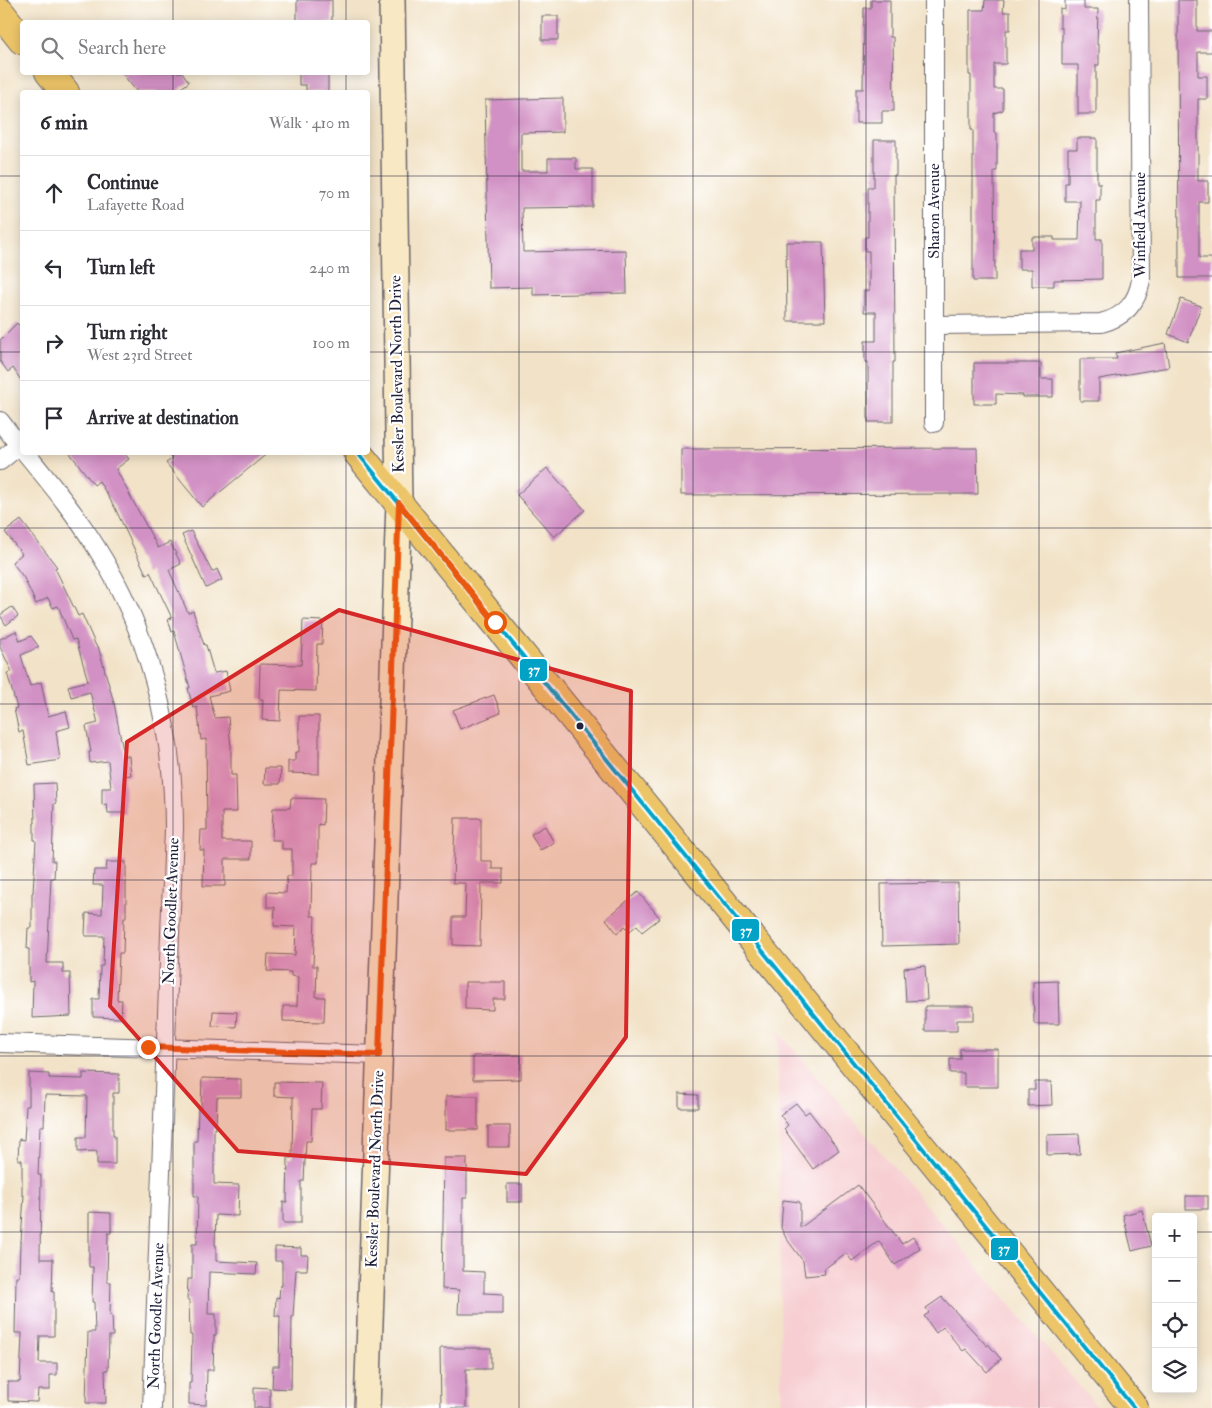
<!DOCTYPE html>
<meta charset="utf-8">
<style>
body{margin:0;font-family:"IM FELL Double Pica",serif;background:#f2f2f3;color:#2b2b33}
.controls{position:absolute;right:15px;bottom:15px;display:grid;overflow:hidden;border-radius:5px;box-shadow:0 2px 12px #0003}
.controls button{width:45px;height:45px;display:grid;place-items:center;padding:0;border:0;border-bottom:1px solid #e1e1e2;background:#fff;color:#2b2b33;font:25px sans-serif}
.stop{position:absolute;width:15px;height:15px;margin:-11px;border:4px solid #ea580c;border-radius:50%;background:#fff}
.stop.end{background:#ea580c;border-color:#fff;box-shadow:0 1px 5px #0008}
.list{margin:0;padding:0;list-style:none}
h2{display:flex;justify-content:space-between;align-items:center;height:65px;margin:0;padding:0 20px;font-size:21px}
h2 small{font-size:16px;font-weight:400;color:#7c7c81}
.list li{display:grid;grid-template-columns:32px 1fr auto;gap:15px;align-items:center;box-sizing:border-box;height:75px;padding:0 20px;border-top:1px solid #e1e1e2}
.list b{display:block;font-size:19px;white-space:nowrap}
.list p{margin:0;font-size:16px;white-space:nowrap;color:#7c7c81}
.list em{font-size:16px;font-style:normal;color:#7c7c81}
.icon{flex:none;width:28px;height:28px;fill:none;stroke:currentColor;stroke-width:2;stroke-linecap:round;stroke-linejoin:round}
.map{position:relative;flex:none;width:1212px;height:1408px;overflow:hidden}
.search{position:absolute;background:#fff;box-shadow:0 2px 12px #0003;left:20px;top:20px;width:350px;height:55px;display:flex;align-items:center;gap:12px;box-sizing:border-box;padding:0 18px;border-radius:5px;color:#7c7c81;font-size:19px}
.panel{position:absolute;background:#fff;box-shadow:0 2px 12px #0003;left:20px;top:90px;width:350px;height:365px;border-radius:5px}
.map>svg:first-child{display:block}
.built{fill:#f7cfd2}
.building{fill:#d291c4}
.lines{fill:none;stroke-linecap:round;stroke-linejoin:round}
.street-casing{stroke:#6b666c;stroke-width:20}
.secondary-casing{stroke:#6b666c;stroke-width:28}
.primary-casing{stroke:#6b666c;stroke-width:30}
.street{stroke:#fff;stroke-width:18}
.secondary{stroke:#f8e8c3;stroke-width:25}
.primary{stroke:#edc569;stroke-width:28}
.bus-1-casing{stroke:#fff;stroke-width:8}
.bus-1{stroke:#02a2c7;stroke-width:4}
.route{stroke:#ea580c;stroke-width:6}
.marked{fill:#d62828;fill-opacity:0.2;stroke:#d62828;stroke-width:4;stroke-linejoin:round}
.grid{fill:none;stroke:#22223b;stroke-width:1;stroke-opacity:0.55}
.bus-dot{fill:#22223b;stroke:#fff;stroke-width:2}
.labels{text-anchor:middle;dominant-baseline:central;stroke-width:4.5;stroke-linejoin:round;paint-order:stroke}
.street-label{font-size:16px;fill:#22223b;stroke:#fff}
.line-badge{stroke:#fff;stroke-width:2}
.badge-label{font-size:14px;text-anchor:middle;font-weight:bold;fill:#fff}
</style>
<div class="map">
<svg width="1212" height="1408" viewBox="0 0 1212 1408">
<rect width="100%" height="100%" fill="#fff"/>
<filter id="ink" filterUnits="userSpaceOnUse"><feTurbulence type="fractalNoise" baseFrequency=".02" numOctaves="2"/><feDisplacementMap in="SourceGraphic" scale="10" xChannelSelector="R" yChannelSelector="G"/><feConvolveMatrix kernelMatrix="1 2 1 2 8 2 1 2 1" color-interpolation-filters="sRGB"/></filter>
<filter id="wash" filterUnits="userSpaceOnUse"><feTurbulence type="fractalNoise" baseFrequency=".0096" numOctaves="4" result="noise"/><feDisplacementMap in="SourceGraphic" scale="20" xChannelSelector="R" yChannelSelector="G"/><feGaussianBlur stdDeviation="1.12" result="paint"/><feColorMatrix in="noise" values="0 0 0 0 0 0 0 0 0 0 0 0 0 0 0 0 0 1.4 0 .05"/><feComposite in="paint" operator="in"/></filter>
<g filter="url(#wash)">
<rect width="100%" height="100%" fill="#f2e3c8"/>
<!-- built -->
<polygon class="built" points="778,1031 1098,1408 781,1408"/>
<g id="blocks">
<!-- building -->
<g class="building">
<rect x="297" y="0" width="35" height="22"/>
<polygon points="871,0 890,0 890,37 893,37 894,111 882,111 882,123 856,123 856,89 863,89 864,8 871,8"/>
<polygon points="985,0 1004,0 1003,12 1010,12 1010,30 1006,30 1006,64 994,64 994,89 1003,89 1003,110 994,113 994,133 997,133 997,171 994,171 995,281 973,281 973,130 971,130 971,75 969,75 969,34 970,34 970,10 984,10"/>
<polygon points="1065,0 1084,0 1084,9 1098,9 1097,45 1099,45 1099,65 1096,65 1096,114 1078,114 1078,65 1062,65 1062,28 1060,28 1060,9 1065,10"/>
<polygon points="1178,0 1197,0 1197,31 1212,31 1212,52 1198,52 1198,76 1207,76 1207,99 1198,99 1198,181 1208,181 1208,202 1199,202 1199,258 1212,258 1212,278 1179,278"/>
<rect x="542" y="16" width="16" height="24"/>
<polygon points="121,72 182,72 189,82 176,92 137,92"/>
<polygon points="299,72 328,72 328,92 306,92 306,85 299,85"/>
<polygon points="563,98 563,132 521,133 521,171 548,171 548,158 576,158 576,169 593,169 593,207 522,208 523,252 626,250 627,293 533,295 533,287 489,288 485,100"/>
<polygon points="1077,138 1097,138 1097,183 1100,183 1100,200 1096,200 1096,239 1102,239 1102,279 1054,280 1054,286 1032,286 1032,269 1019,269 1019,249 1032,249 1032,237 1054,237 1054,240 1079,240 1080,201 1065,201 1065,183 1068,183 1068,149 1077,149"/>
<polygon points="874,140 896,140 896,175 894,175 895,362 893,362 893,422 868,422 868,362 865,362 865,341 876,341 876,312 864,312 864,291 869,291 869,251 865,251 865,237 868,237 868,187 874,187"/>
<polygon points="786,242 823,242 825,321 787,321"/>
<polygon points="1181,299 1201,306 1188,342 1168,334"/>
<polygon points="17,323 22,329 22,382 13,368 8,372 0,361 0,340"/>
<polygon points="1165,343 1169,367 1099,379 1099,401 1080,401 1080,359 1117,359 1115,353"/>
<polygon points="974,363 1041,363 1041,379 1053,379 1053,397 1023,397 1023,395 996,394 996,404 974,404"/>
<polygon points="977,448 978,494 681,495 681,449"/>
<polygon points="69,452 123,452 129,459 116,469 158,548 170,542 181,564 169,570 188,613 193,611 204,645 206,645 214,673 226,671 230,691 209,696 215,718 228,717 231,747 231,775 236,775 237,812 222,812 222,841 251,841 251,859 225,859 225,886 203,886 204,850 200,850 201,830 207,830 206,739 201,740 197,707 193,708 188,688 190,688 174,631 172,632 168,619 172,618 150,572 146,574 115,508 99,481 94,485"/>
<polygon points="167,452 269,452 202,507 166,463 172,459"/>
<polygon points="547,468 585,510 554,537 517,495"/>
<polygon points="21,520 57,567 55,568 78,616 82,614 96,646 98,646 114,703 124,756 129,756 131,775 124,776 125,813 108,813 107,804 102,805 102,788 111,788 108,761 90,763 89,752 91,752 86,726 98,723 90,692 71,697 68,686 88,681 76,639 72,640 58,606 53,608 48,598 36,604 24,578 12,562 22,554 5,532"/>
<polygon points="191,531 212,572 217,569 222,580 206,588 182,535"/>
<polygon points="12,607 18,616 6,625 0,615"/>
<polygon points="303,620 323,621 322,644 317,644 316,691 281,690 280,721 262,720 263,699 259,699 260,664 301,665"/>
<polygon points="16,631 20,641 31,636 39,647 21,655 30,686 41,682 48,716 66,711 70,727 56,731 60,760 29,765 23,731 19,732 14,709 17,708 7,673 12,672 0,647 0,639"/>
<polygon points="494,695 501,713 460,729 453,710"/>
<polygon points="299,716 319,716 319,774 288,773 288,761 295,761 295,752 299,752"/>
<polygon points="265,768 281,768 280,784 264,784"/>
<polygon points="55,783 56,803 54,804 52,861 55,861 54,878 51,878 47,963 63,963 63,973 70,973 71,1016 32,1018 33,981 29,982 29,949 27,949 28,928 32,928 32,893 33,893 36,840 34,840 34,823 35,823 34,784"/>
<polygon points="291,798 324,799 323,825 318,824 318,863 312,863 311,916 315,916 313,966 317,966 316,997 325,997 324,1022 283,1021 283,1006 297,1006 298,977 291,976 291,972 267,971 268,954 295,955 296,927 274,926 275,907 267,907 267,892 286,893 287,876 292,876 292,849 282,849 282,840 272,840 273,808 290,808"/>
<polygon points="455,818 481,818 481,861 492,861 492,869 503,869 503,883 481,883 480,946 453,945 453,917 465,917 466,883 453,883"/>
<polygon points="545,826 554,843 540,850 531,834"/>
<polygon points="107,862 126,862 126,918 124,918 123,953 119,953 117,1000 122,1000 121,1018 93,1017 93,999 99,999 100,966 103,966 104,936 85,936 86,913 102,914 103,885 93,885 94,870 106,870"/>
<polygon points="958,883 959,944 882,946 881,884"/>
<polygon points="638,892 660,918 642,932 637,925 630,931 625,926 617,933 606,919"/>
<polygon points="925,966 927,1000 906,1001 904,968"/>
<polygon points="1058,981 1059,1024 1034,1024 1033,982"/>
<polygon points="465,982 505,982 505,999 493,999 493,1010 465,1009"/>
<polygon points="925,1006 974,1006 974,1020 957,1020 957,1031 925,1031"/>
<polygon points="213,1011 237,1012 236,1027 212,1026"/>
<polygon points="960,1049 998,1049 998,1087 964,1087 964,1073 950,1073 950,1059 960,1059"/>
<polygon points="521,1055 521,1079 473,1080 473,1056"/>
<polygon points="29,1073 49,1074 49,1078 83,1079 83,1073 119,1074 119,1093 113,1093 113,1136 115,1136 115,1164 97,1164 97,1151 78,1152 78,1137 86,1137 87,1096 45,1095 44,1126 40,1126 38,1175 41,1175 40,1259 53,1259 52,1292 54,1292 54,1336 40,1336 39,1363 57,1363 57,1375 50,1375 50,1390 38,1390 37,1402 8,1401 8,1382 20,1382 22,1333 15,1333 16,1277 19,1277 20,1242 21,1242 24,1195 22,1195 22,1160 18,1160 19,1139 24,1140 26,1106 29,1106"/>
<polygon points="202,1078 241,1079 241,1097 217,1097 216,1128 214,1128 214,1184 239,1185 238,1216 216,1215 215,1245 216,1245 216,1261 257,1263 256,1274 209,1272 208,1314 216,1314 216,1335 214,1335 213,1370 207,1370 206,1405 189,1404 189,1383 191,1383 192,1335 190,1335 189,1300 187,1300 188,1279 192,1279 192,1244 197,1244 198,1196 194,1196 194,1141 197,1141 198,1108 201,1108"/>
<polygon points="274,1082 322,1083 321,1109 312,1109 311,1141 306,1141 304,1181 301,1181 301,1223 283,1223 283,1202 287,1202 288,1158 292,1158 293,1097 274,1096"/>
<polygon points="1035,1082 1051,1082 1052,1105 1028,1106 1028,1090 1035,1090"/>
<polygon points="679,1094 698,1095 698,1108 679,1108"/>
<rect x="446" y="1096" width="32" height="34"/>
<polygon points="796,1103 805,1114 809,1111 839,1150 813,1169 784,1129 788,1125 780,1115"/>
<rect x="488" y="1126" width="22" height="21"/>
<polygon points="1079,1134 1080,1154 1047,1155 1047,1135"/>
<polygon points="444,1158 467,1158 467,1198 463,1198 463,1271 484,1272 484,1293 503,1294 503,1314 458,1314 459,1290 442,1289"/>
<rect x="507" y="1184" width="15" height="18"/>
<polygon points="858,1185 902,1244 913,1237 920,1248 895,1265 879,1241 852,1261 846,1253 824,1269 825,1274 805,1276 803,1261 786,1238 781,1228 783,1200 800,1202 800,1228"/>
<rect x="1186" y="1196" width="22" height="13"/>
<polygon points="1142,1210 1151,1246 1132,1251 1123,1215"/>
<polygon points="89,1212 111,1213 111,1233 108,1233 107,1282 111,1282 110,1315 112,1315 113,1336 109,1336 108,1370 105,1370 106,1403 86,1403 88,1332 95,1332 94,1302 92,1302 93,1267 89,1267"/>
<polygon points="275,1247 301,1248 301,1255 308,1255 307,1270 296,1270 293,1317 292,1317 291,1389 272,1388 273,1366 279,1366 280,1316 275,1316 276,1297 279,1298 280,1286 282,1286 282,1261 275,1261"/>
<polygon points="942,1297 987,1346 988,1344 1001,1359 987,1372 966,1349 963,1351 943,1327 936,1333 924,1316 929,1313 926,1308"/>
<polygon points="440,1348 491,1348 491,1369 466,1369 466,1408 441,1408"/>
<polygon points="254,1387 270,1388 270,1408 254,1408"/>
</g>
</g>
</g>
<g filter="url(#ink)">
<use href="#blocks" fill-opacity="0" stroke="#6b666c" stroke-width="1"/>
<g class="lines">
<!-- street casing -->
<g class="street-casing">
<g id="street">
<path d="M934 325 1101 323C1124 317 1137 304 1141 280L1139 0"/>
<polyline points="0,421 22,449"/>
<polyline points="934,423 934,0"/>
<path d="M25 452C50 483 75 513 96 547 149 631 174 730 174 829L152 1408"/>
<polyline points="0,461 22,443"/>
<polyline points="0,1043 379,1055"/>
</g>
</g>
<!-- secondary casing -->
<g class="secondary-casing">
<polyline id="secondary" points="367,1408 399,503 392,0"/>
</g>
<!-- primary casing -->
<g class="primary-casing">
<g id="primary">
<polyline points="0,12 22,40"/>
<polyline points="49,72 65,92"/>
<polyline points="357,452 1134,1408"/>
</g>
</g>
<!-- street -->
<use href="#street" class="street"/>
<!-- secondary -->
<use href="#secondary" class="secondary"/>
<!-- primary -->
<use href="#primary" class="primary"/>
<!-- bus-1 casing -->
<g class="bus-1-casing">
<polyline id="bus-1" points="357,452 1134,1408"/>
</g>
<!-- bus-1 -->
<use href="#bus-1" class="bus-1"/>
</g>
</g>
<g class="lines" filter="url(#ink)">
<!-- route -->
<polyline class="route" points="148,1047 379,1055 399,503 495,622"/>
</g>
<!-- marked area -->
<path class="marked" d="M339 610 631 691 626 1037 526 1174 238 1151 110 1006 127 742Z"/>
<!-- grid -->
<path class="grid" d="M173 0V22M346 0V22M519 0V1408M693 0V1408M866 0V1408M1039 0V1408M173 72V92M346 72V92M0 176H22M368 176H1212M0 352H22M368 352H1212M173 452V1408M346 452V1408M0 528H1212M0 704H1212M0 880H1212M0 1056H1212M0 1232H1156M1193 1232H1212"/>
<!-- markers -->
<circle class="bus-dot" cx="580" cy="726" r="4.5"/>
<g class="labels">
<!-- street labels -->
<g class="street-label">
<text transform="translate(934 211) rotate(-90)">Sharon Avenue</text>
<text transform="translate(1140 225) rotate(-90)">Winfield Avenue</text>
<text transform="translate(397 374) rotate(-91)">Kessler Boulevard North Drive</text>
<text transform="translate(171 911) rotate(-88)">North Goodlet Avenue</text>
<text transform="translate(375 1169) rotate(-88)">Kessler Boulevard North Drive</text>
<text transform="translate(156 1316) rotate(-88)">North Goodlet Avenue</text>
</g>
</g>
<g class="line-badge">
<rect x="519" y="658" width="29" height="24" rx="5" fill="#02a2c7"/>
<rect x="731" y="918" width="29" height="24" rx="5" fill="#02a2c7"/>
<rect x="990" y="1237" width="29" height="24" rx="5" fill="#02a2c7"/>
</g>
<g class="badge-label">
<text x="534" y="674">37</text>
<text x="746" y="935">37</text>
<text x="1004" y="1253">37</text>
</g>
</svg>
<div class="controls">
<button>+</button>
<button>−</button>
<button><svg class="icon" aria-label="locate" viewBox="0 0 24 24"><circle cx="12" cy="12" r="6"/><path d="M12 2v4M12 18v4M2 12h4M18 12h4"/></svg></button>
<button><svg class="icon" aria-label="layers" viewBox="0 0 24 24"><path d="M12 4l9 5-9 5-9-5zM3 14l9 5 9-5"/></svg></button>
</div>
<div class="stop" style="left:495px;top:622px"></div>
<div class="stop end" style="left:148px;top:1047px"></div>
<div class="search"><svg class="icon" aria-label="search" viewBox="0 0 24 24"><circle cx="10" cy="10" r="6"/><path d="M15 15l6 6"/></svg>Search here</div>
<section class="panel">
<h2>6 min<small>Walk · 410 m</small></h2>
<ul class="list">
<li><svg class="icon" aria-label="ahead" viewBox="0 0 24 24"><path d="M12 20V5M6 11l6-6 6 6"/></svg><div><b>Continue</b><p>Lafayette Road</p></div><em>70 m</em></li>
<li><svg class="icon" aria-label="left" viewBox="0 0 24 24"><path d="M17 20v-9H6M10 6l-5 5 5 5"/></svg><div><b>Turn left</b></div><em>240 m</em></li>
<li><svg class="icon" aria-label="right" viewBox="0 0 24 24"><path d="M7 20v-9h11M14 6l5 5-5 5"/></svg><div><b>Turn right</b><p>West 23rd Street</p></div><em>100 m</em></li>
<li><svg class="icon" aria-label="arrive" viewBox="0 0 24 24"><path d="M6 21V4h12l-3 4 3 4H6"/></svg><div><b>Arrive at destination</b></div></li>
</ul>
</section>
</div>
